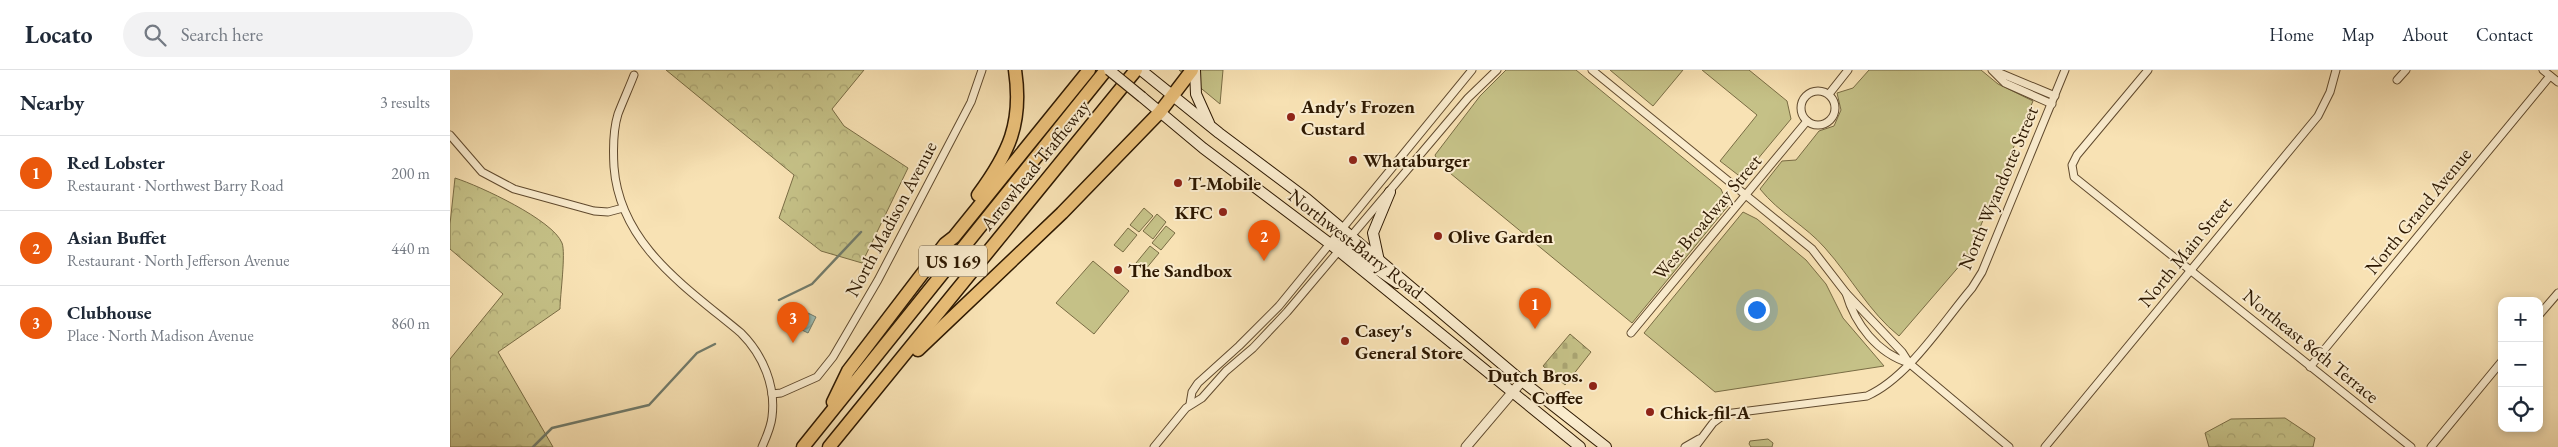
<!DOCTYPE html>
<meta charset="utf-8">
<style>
body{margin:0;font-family:"EB Garamond",serif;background:#f2f2f3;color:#1f2937}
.controls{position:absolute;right:15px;bottom:15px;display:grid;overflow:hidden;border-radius:10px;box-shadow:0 2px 8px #0003}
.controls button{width:45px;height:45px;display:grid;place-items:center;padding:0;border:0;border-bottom:1px solid #e0e1e3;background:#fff;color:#1f2937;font:25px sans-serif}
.you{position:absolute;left:1306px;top:239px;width:18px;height:18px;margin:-12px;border:4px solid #fff;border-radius:50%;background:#1a73e8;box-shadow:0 0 0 8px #1a73e833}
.badge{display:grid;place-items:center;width:32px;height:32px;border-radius:50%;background:#ea580c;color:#fff;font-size:16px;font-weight:700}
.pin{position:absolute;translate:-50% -41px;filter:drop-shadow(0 1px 2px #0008)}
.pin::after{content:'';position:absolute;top:26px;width:18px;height:15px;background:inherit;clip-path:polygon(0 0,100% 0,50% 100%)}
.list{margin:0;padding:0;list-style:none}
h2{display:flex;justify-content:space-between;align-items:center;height:65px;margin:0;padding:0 20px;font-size:21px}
h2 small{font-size:16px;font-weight:400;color:#747a83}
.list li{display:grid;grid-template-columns:32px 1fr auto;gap:15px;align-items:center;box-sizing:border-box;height:75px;padding:0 20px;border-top:1px solid #e0e1e3}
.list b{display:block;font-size:19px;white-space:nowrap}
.list p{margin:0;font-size:16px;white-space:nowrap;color:#747a83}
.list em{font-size:16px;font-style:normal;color:#747a83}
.icon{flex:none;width:28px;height:28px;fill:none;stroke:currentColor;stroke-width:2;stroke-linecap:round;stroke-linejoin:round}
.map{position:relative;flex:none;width:2108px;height:377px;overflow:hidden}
header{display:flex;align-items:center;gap:30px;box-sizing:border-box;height:70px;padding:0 25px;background:#fff;border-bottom:1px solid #e0e1e3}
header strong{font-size:24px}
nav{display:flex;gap:28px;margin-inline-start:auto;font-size:18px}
.search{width:350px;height:45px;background:#f2f2f3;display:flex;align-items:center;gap:12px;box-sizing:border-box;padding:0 18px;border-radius:28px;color:#747a83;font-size:19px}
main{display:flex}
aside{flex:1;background:#fff}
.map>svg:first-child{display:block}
.green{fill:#c5c187;stroke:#796c44}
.forest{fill:url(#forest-crowns);stroke:#796c44}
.cemetery{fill:url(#cemetery-stones);stroke:#796c44}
.water{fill:url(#water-waves);stroke:#717b6b}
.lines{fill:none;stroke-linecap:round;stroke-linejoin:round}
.stream{stroke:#717b6b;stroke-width:2.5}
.minor-casing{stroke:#604a2e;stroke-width:9}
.tertiary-casing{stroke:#604a2e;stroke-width:11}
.secondary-casing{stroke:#2d1801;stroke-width:12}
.motorway-casing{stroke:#2d1801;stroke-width:15}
.minor{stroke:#faecce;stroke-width:7}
.tertiary{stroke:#faecce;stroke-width:9}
.secondary{stroke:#faecce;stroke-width:10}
.motorway{stroke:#ecc17a;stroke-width:12}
.secondary-bridge-casing{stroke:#2d1801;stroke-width:12;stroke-linecap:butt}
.secondary-bridge{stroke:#faecce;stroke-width:10}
.poi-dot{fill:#8f2418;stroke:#faecce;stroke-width:2}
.labels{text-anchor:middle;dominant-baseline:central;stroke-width:4;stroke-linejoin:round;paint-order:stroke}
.shield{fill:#faecce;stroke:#6a583e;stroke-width:1}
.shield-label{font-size:18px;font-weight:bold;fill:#2d1801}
.poi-label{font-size:19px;font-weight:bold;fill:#2d1801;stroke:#faecce;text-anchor:start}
.street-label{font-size:19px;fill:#2d1801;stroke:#faecce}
</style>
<header>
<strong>Locato</strong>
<div class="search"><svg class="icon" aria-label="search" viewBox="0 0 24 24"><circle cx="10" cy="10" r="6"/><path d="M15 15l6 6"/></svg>Search here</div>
<nav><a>Home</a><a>Map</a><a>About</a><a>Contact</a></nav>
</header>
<main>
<aside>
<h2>Nearby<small>3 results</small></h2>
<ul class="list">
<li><span class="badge">1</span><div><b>Red Lobster</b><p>Restaurant · Northwest Barry Road</p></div><em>200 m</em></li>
<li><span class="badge">2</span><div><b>Asian Buffet</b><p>Restaurant · North Jefferson Avenue</p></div><em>440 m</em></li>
<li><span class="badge">3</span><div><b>Clubhouse</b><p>Place · North Madison Avenue</p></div><em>860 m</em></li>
</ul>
</aside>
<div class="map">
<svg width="2108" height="377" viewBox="0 0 2108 377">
<defs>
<pattern id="forest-crowns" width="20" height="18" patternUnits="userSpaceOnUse" patternTransform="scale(1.25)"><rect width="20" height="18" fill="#c5c187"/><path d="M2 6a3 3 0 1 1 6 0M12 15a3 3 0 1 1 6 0" fill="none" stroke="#aaa573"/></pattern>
<pattern id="cemetery-stones" width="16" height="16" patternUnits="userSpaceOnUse" patternTransform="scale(1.25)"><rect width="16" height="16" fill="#c5c187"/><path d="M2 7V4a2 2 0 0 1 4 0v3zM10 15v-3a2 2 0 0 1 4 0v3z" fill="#aaa573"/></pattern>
<pattern id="water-waves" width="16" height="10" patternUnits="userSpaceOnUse" patternTransform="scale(1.25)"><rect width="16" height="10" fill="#9ebdb2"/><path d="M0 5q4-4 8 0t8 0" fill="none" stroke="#88a297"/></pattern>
</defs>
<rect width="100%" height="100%" fill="#f8e2b4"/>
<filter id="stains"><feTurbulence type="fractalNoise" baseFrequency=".004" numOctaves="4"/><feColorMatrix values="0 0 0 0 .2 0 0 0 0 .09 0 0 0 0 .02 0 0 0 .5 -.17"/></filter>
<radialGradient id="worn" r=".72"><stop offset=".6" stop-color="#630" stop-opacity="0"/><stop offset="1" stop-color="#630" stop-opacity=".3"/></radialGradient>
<!-- green -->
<g class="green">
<polygon points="729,0 773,0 770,34"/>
<polygon points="1056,0 1126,0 1271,119 1278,136 1182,253 989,94 985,85 1030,26"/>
<polygon points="1160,0 1233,0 1203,36"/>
<polygon points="1252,0 1299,0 1337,31 1341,49 1292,108 1270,91 1307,45"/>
<path d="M1419 0H1531L1548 14 1583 31 1518 186 1449 266C1419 242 1401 207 1375 178 1356 156 1329 143 1310 119L1332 91 1346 90 1369 61 1384 56 1391 40 1387 23 1403 18Z"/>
<polygon points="694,138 703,146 689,162 680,155"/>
<polygon points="1293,142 1307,149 1356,190 1376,214 1393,248 1434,296 1265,322 1194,263"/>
<polygon points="707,144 716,152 703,169 693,161"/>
<polygon points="716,156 725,163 711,180 702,173"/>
<polygon points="678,158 687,165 673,182 664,175"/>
<polygon points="700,176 709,183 695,200 686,193"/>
<polygon points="643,191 679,221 644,264 606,233"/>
<polygon points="1318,369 1323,373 1322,377 1301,377 1299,374 1300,371"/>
</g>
<!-- forest -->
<g class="forest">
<polygon points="216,0 414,0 382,39 394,56 458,98 412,193 371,181 329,148 344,105"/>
<path d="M5 108C30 116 103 150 112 173 116 183 110 226 110 239L48 282 103 377H0V289L53 224 0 179V154Z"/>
<polygon points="1835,348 1865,368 1863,377 1759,377 1755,363 1781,349"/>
</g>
<!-- cemetery -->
<polygon class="cemetery" points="1120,264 1141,282 1115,315 1093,296"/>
<!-- water -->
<polygon class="water" points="358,243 366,247 358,263 350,259"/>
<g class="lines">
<!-- stream -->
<g class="stream">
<polyline points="329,230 362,214 411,162"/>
<polyline points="83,377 102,358 199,335 247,283 265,274"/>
</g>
<!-- minor casing -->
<g class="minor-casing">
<g id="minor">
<polyline points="1142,0 1362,179 1396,223"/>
<polyline points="1542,0 1555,13 1602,34"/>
<polyline points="1698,0 1627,85 1622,95 1624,107 1961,377"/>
<polyline points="2093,0 2108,12"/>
<polyline points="1545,1 1605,26"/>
<path d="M184 5C179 18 173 31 168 44 163 60 163 80 164 97 170 175 236 217 291 263 313 285 326 316 322 347 321 357 316 368 312 377"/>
<polyline points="1947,10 1956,0"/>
<circle cx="1368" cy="38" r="17"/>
<polyline points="1379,24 1398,0"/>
<polyline points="0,65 32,102 64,119 144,141 158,142 173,138"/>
<polyline points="2089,245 2108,223"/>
<polyline points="1181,263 1357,51"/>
<path d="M1459 293C1427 283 1405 254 1396 223L1452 282 1459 293 1559 377"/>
<polyline points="1860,297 2100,6"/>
<polyline points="322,324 331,323 367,307 383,287 428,210 521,32 532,0"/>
<polyline points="740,334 742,322 748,313 789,276 829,236 1022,0"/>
<polyline points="704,377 736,338 752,328 776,301 803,278 837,242 1018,28 1047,0"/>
<polyline points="1235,377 1249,369"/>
<path d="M1245 377 1263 353 1275 344 1417 326C1458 308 1493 252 1522 218L1532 202 1615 0"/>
<polyline points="1595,377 1868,46 1880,22 1886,0"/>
<polyline points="1981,377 2052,291"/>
</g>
</g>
<!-- tertiary casing -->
<g class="tertiary-casing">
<polyline id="tertiary" points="1016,377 1072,311"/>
</g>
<!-- secondary casing -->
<g class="secondary-casing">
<g id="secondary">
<polyline points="691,0 769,63 857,129 1072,311 1156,377"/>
<polyline points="745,0 746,24 759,53"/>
<polyline points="692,27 753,78 879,173 1130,377"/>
<polyline points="881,173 896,178 947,213"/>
<polyline points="929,191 923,163 940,122"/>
</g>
</g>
<!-- motorway casing -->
<g class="motorway-casing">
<g id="motorway">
<path d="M528 125C559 83 573 53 565 0"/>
<polyline points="468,280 612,143 710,42 742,0"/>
<polyline points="383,332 398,301 495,174 504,167 639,0"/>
<polyline points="353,377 656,0"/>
<polyline points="379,377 686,0"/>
</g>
</g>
<!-- minor -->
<use href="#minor" class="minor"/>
<!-- tertiary -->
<use href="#tertiary" class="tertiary"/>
<!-- secondary -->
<use href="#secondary" class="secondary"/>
<!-- motorway -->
<use href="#motorway" class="motorway"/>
<!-- secondary-bridge casing -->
<g class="secondary-bridge-casing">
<polyline id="secondary-bridge" points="659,0 692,27"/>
</g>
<!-- secondary-bridge -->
<use href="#secondary-bridge" class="secondary-bridge"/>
</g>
<!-- markers -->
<g class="poi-dot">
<circle cx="841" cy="47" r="5"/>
<circle cx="903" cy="90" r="5"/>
<circle cx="728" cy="113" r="5"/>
<circle cx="773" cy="142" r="5"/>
<circle cx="988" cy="166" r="5"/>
<circle cx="668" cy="200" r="5"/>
<circle cx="895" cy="271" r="5"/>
<circle cx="1143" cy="316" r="5"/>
<circle cx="1200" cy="342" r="5"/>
</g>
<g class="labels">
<!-- shield labels -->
<rect class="shield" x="469" y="175.5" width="68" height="31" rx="4"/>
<g class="shield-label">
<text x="503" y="191">US 169</text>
</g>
<!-- poi labels -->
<g class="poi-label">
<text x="851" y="36">Andy's Frozen<tspan x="851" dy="22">Custard</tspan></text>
<text x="913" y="90">Whataburger</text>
<text x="738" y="113">T-Mobile</text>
<text x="763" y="142" text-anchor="end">KFC</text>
<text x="998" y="166">Olive Garden</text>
<text x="678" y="200">The Sandbox</text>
<text x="905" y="260">Casey's<tspan x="905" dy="22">General Store</tspan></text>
<text x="1133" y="305" text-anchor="end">Dutch Bros.<tspan x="1133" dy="22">Coffee</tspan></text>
<text x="1210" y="342">Chick-fil-A</text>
</g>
<!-- street labels -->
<g class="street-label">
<text transform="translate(585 95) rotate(-51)">Arrowhead Trafficway</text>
<text transform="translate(1548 118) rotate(-67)">North Wyandotte Street</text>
<text transform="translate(1968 141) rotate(-51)">North Grand Avenue</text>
<text transform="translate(1257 147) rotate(-50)">West Broadway Street</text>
<text transform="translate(441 149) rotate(-62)">North Madison Avenue</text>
<text transform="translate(906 174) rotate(38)">Northwest Barry Road</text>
<text transform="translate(1735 182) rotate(-51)">North Main Street</text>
<text transform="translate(1861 276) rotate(39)">Northeast 86th Terrace</text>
</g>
</g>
<rect width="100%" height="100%" filter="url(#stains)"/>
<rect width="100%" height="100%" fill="url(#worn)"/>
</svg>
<div class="controls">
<button>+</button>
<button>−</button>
<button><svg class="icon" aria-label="locate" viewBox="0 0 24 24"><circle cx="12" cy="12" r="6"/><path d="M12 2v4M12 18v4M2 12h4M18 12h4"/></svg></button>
</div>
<div class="you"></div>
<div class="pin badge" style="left:1085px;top:259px">1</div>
<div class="pin badge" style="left:814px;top:191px">2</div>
<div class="pin badge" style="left:343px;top:273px">3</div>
</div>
</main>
